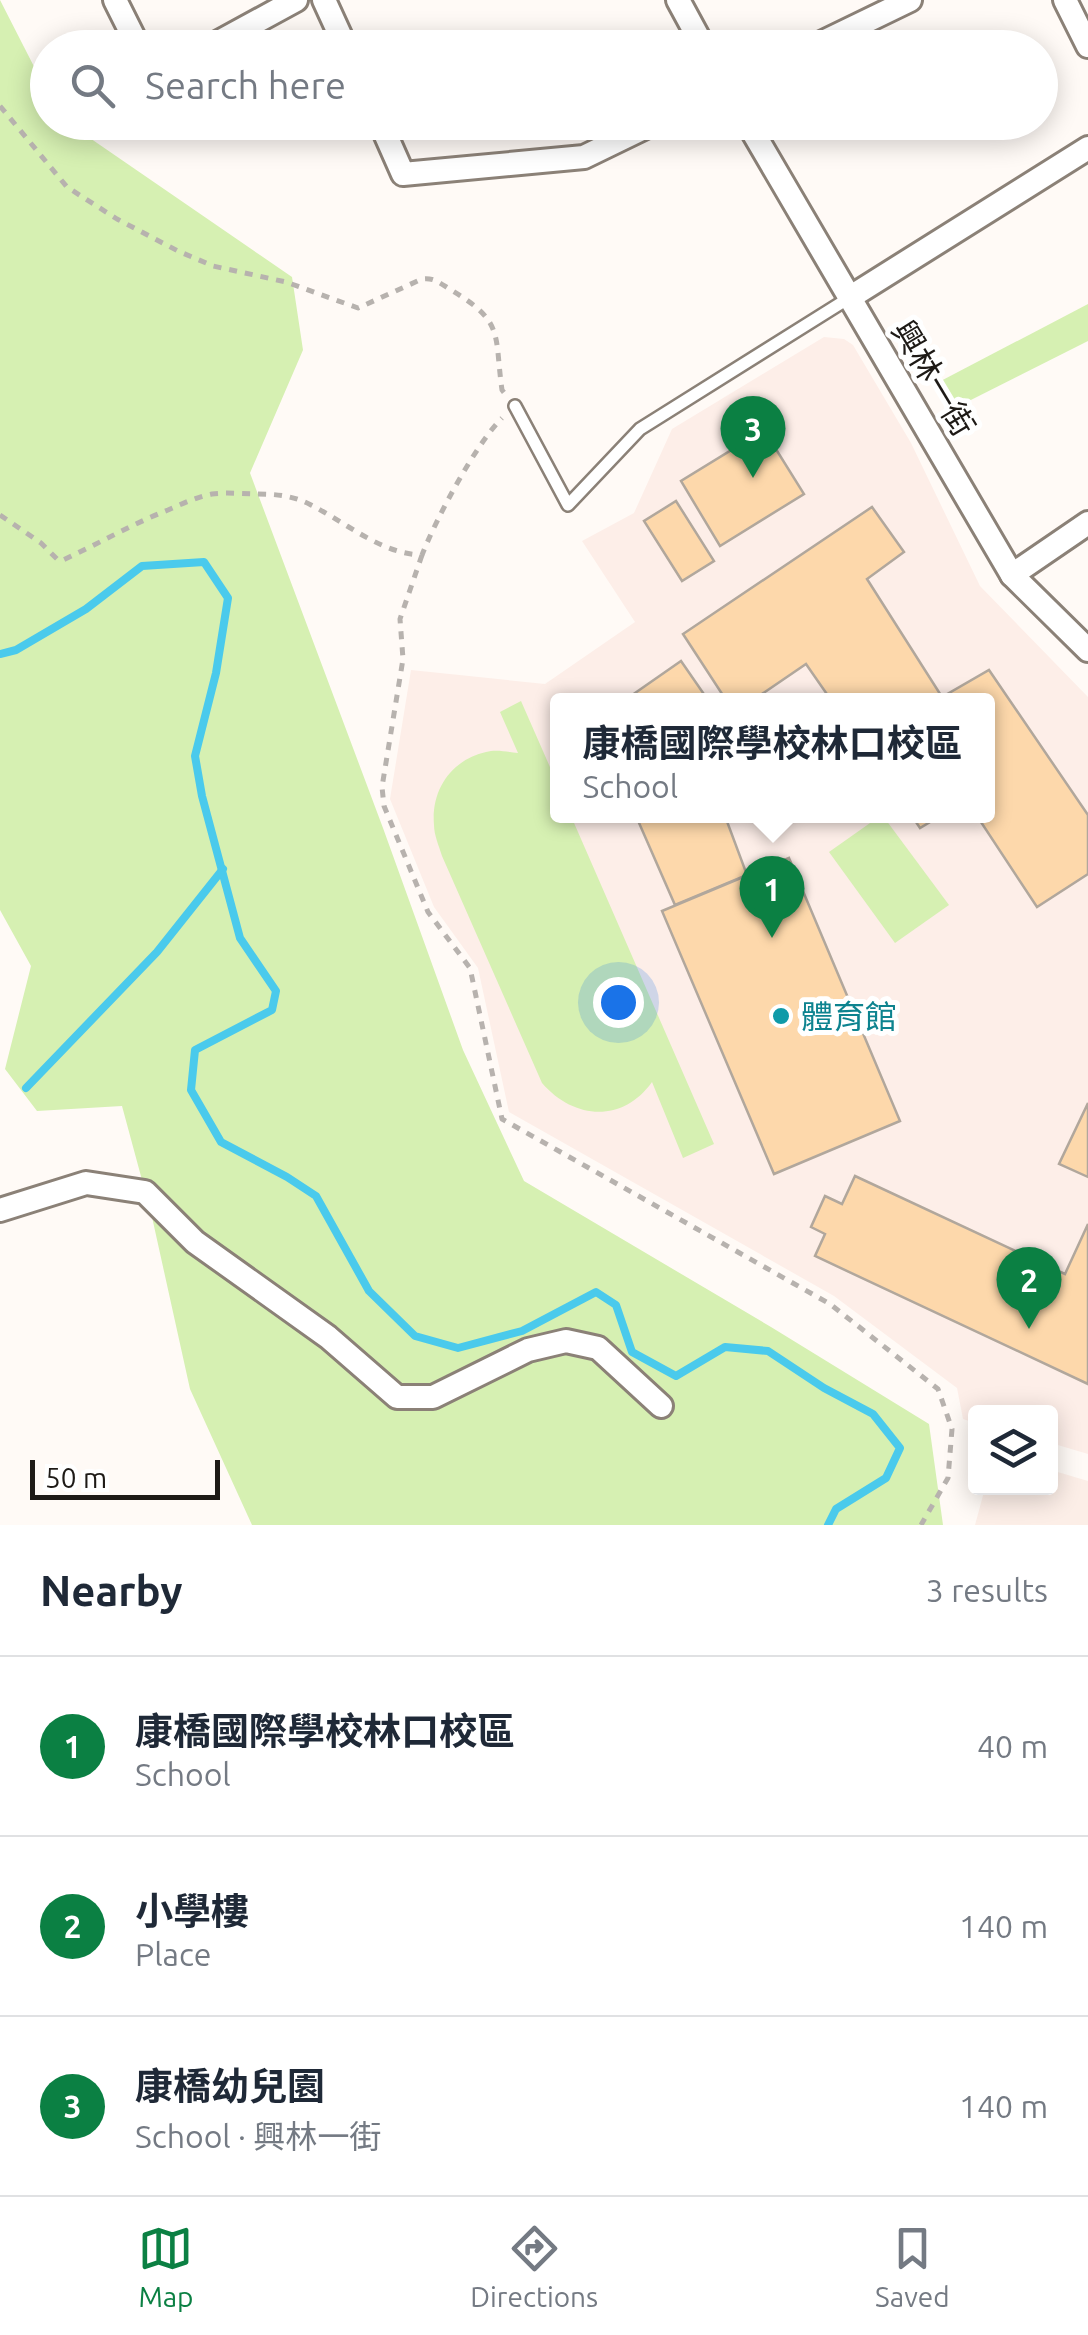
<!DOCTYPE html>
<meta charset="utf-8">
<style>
body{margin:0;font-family:Ubuntu,"Noto Sans TC",sans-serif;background:#f6f6f7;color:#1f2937}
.controls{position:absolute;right:30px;bottom:30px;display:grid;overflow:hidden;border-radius:10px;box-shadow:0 5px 25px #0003}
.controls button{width:90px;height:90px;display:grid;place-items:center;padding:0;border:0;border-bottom:2px solid #e0e1e3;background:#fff;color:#1f2937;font:50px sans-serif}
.scale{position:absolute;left:30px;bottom:25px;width:190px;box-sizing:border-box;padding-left:10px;border:5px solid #1e1a16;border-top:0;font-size:28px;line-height:35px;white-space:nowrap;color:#1e1a16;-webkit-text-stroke:8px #fff;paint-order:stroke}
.you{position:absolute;left:618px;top:1002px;width:35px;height:35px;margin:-25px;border:8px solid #fff;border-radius:50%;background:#1a73e8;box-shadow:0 0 0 15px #1a73e833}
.badge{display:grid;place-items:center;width:65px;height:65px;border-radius:50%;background:#0b8043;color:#fff;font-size:32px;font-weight:700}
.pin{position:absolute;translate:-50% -82px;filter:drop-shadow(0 2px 5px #0008)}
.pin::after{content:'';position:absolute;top:52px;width:35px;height:30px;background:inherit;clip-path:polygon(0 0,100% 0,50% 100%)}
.popup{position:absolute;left:550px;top:693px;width:445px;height:130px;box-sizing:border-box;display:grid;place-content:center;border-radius:10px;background:#fff;filter:drop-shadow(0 2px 8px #0005);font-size:32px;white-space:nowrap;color:#747a83}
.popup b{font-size:38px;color:#1f2937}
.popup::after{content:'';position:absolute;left:50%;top:100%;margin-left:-20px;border:20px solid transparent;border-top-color:#fff}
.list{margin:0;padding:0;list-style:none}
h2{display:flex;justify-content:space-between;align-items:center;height:130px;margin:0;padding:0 40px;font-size:42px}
h2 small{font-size:32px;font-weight:400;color:#747a83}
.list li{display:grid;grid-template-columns:65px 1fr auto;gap:30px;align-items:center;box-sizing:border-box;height:180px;padding:0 40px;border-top:2px solid #e0e1e3}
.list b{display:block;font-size:38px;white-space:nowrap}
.list p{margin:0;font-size:32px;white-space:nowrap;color:#747a83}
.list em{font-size:32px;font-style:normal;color:#747a83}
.icon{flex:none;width:55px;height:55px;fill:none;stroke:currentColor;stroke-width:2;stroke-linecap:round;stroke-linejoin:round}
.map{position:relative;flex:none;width:1088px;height:1525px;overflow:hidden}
.search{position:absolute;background:#fff;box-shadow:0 5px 25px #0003;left:30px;right:30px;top:30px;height:110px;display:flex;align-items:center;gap:25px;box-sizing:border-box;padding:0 35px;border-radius:55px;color:#747a83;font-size:38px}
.sheet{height:670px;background:#fff}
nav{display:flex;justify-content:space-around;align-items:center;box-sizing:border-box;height:140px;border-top:2px solid #e0e1e3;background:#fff;font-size:28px;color:#747a83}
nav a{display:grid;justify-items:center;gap:5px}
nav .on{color:#0b8043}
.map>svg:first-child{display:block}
.commercial{fill:#fceee7}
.education{fill:#fdeee8;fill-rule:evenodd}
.green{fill:#d6f0b2}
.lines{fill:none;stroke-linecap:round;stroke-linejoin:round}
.stream{stroke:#4acaec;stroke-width:8}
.building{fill:#fdd8ab;stroke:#b1a79c;stroke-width:2.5}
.lane-casing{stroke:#8b8177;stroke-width:16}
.street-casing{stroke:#8b8177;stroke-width:28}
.path{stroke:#b7b2ae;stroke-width:5;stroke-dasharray:8 8;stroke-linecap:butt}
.lane{stroke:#fff;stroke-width:11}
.street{stroke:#fff;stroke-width:22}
.culture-dot{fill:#0f9aa8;stroke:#fff;stroke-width:4}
.labels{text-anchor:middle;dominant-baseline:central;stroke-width:10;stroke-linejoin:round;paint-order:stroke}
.street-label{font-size:32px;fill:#1e1a16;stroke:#fff}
.culture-label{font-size:32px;fill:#0d838f;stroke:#fff;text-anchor:start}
</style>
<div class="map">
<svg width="1088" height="1525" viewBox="0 0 1088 1525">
<rect width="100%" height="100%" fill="#fffaf6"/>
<!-- commercial -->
<polygon class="commercial" points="1051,1470 1088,1481 1088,1525 975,1525 985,1488 1050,1488"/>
<!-- education -->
<path class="education" d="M824 337 844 339 853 345 911 443 980 586 1088 697V1454L1051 1443 1050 1412H976L975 1423 963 1419 957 1388 834 1296 509 1112 478 968 434 907 390 799 411 670 545 684 635 622 582 541 634 513 672 429ZM557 700H987V816H557Z"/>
<!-- green -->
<g class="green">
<polygon points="0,0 47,92 48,122 68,123 292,277 303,350 250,473 383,828 463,1050 524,1181 771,1327 929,1424 943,1525 252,1525 190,1389 152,1217 122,1106 37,1111 5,1069 31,966 0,910"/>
<polygon points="1088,304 1088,341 951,410 935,384"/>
<path d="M521 701 557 783V816H571L714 1144 683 1158 652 1082C623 1123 574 1120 542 1083L442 856C439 846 434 835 434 825 431 790 451 760 486 752 496 749 508 752 518 753L500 712Z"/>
<polygon points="880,816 883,816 949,905 895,943 829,852"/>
</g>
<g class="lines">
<!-- stream -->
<g class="stream">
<polyline points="0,654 16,650 86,609 142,566 204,562 228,598 216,673 195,756 202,796 240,938 276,991 272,1010 195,1050 191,1090 221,1142 287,1177 316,1196 369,1291 415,1336 458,1348 522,1331 596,1292 616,1305 632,1352 676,1376 725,1347 768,1351 824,1388 873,1414 900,1448 886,1478 836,1509 828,1525"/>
<polyline points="26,1088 157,952 223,869"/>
</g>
</g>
<!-- building -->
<g class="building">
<polygon points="764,430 804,494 720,546 681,481"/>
<polygon points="676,501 714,561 682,581 644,521"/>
<polygon points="872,507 904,552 867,579 942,697 989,670 1088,815 1088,874 1037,907 977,816 987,816 987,700 831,700 806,664 753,700 726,700 683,634"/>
<polygon points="681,661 708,700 625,700"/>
<polygon points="636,816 725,816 747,875 675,905"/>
<polygon points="912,816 940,816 920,828"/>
<polygon points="789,858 900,1121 774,1174 662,911"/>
<polygon points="1088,1103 1088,1177 1059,1164"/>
<polygon points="855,1176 1065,1274 1088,1224 1088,1384 815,1256 825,1234 811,1227 825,1196 842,1204"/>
</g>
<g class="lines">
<!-- lane casing -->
<g class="lane-casing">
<polyline id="lane" points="515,406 568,505 640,429 849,298"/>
</g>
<!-- street casing -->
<g class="street-casing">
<g id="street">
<polyline points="115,0 139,48"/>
<polyline points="324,0 346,48"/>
<polyline points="678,0 704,48"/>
<polyline points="1065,0 1088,46"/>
<polyline points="208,48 296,0"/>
<polyline points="811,48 910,0"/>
<polyline points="380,122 403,174 584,157 656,122"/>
<polyline points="747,122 1012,575 1088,650"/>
<polyline points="849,298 1088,148"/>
<polyline points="1012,575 1088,523"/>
<polyline points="0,1210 86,1183 145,1192 195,1242 328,1337 397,1397 433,1397 528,1350 566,1341 598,1348 661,1406"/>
</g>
</g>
<!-- path -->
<g class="path">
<path d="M0 106 67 187 117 219 178 251 213 266 286 282 358 308 422 279C434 277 441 284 451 290 505 322 494 334 502 390L506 395"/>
<path d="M0 515 41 543 58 560H63C98 544 132 524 168 510 182 504 196 497 212 494 227 492 243 494 258 494 277 494 294 496 311 505 347 523 381 554 422 555 436 519 475 445 502 418"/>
<polyline points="422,555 400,619 403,659 382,787 384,806 428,912 470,968 502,1119 830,1304 938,1389 952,1429 948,1478 921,1525"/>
</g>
<!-- lane -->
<use href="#lane" class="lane"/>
<!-- street -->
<use href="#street" class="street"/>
</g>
<!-- markers -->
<circle class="culture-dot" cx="781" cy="1016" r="10"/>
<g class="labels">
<!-- street labels -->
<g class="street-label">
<text transform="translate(934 378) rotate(59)">興林一街</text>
</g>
<!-- culture labels -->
<g class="culture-label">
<text x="801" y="1016">體育館</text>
</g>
</g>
</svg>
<div class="controls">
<button><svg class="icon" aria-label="layers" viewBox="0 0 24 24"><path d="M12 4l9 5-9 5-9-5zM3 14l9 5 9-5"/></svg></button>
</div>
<div class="scale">50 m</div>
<div class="you"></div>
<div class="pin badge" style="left:772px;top:938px">1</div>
<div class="popup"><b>康橋國際學校林口校區</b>School</div>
<div class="pin badge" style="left:1029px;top:1329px">2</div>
<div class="pin badge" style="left:753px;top:478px">3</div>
<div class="search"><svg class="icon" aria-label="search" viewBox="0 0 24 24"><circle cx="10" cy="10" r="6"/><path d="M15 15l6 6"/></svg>Search here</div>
</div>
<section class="sheet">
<h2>Nearby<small>3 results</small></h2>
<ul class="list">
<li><span class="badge">1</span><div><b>康橋國際學校林口校區</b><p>School</p></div><em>40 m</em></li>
<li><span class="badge">2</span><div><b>小學樓</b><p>Place</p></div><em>140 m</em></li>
<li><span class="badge">3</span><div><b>康橋幼兒園</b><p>School · 興林一街</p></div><em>140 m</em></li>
</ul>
</section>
<nav>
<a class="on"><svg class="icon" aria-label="map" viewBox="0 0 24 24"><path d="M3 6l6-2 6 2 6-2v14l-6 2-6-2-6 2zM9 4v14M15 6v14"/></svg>Map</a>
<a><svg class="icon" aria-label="directions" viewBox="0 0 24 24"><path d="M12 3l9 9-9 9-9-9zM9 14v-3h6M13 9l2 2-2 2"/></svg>Directions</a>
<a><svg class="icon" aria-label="saved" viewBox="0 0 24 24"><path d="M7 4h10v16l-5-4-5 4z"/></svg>Saved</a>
</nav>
